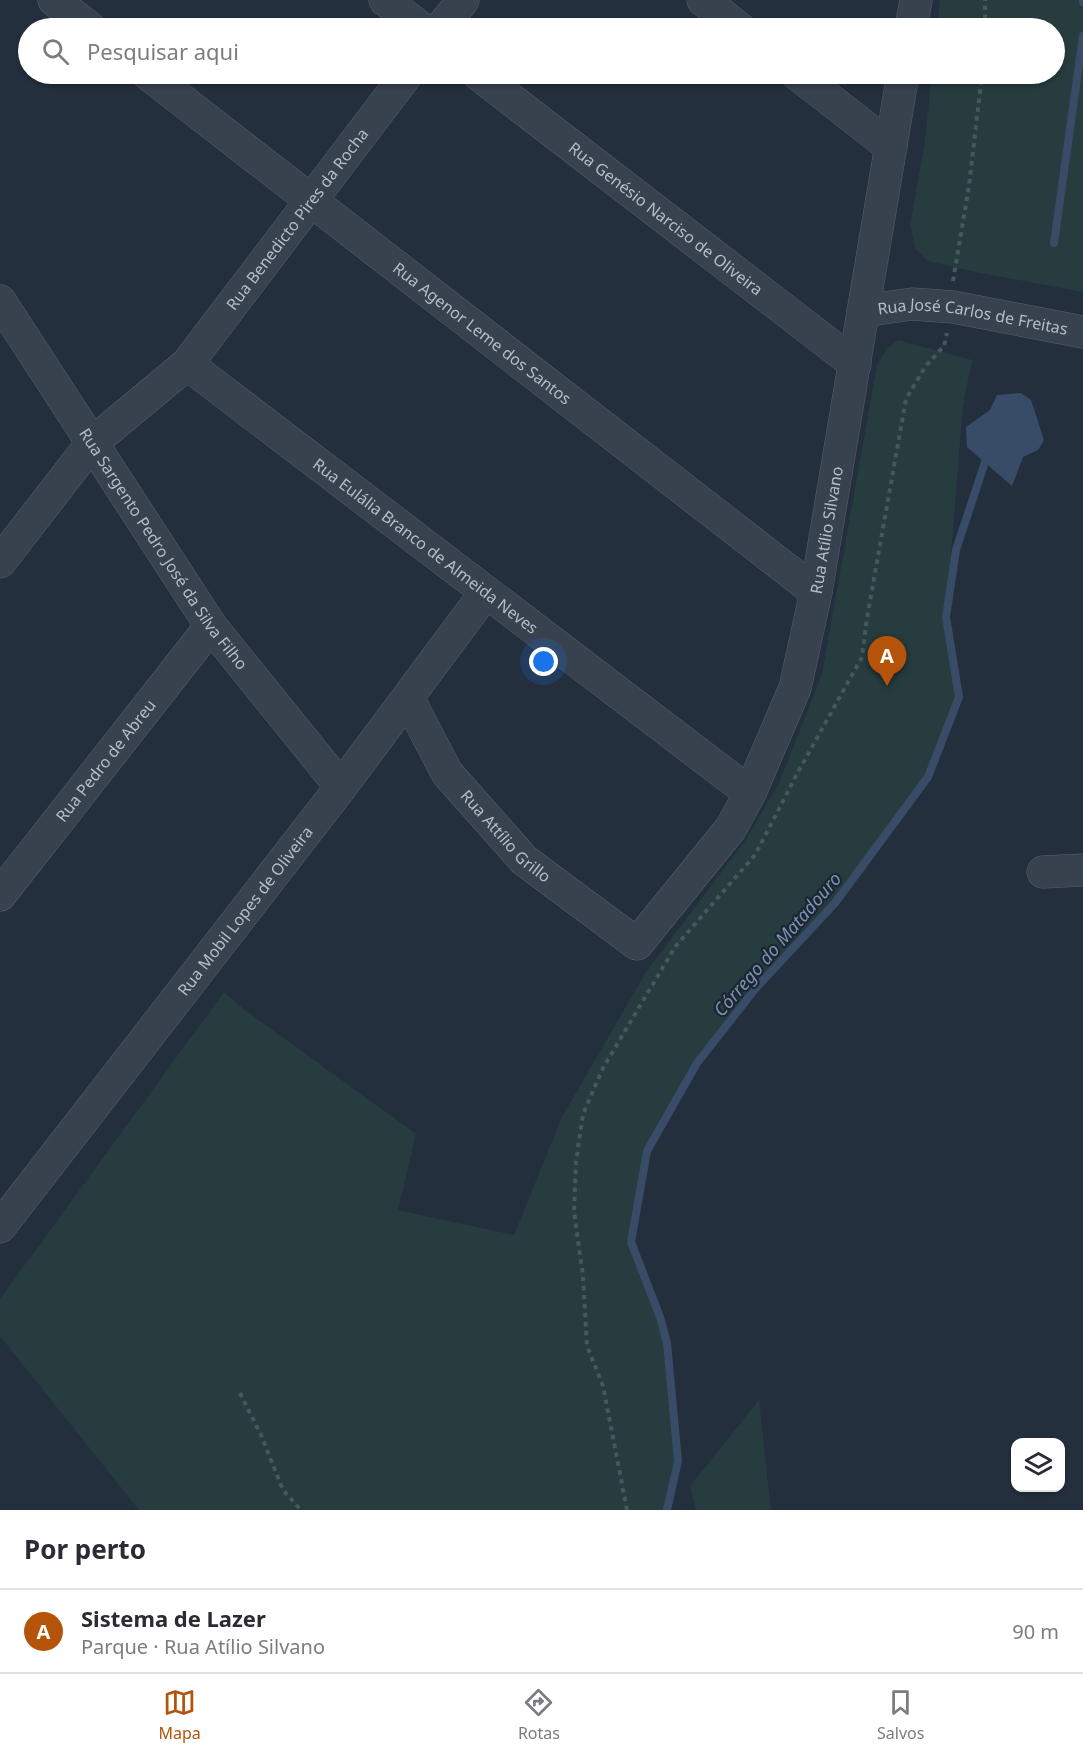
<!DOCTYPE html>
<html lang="pt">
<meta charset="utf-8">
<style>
body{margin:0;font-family:"Noto Sans",sans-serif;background:#f2f2f3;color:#2b2b33}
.controls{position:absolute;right:18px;bottom:18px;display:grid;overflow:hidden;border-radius:12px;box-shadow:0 2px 4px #0004}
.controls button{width:54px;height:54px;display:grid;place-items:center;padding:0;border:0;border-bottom:2px solid #e1e1e2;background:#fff;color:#2b2b33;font:30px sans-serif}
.you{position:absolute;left:544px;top:662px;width:21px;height:21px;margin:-15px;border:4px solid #fff;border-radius:50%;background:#1a73e8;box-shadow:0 0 0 9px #1a73e833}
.badge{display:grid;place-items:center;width:39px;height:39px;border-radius:50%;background:#b45309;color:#fff;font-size:20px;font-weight:700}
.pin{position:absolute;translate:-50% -50px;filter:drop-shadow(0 2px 3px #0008)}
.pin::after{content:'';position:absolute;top:32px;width:21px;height:18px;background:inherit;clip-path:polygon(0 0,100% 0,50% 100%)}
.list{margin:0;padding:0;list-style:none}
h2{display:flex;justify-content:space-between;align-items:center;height:78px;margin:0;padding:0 24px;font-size:26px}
h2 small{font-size:20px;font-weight:400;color:#7c7c81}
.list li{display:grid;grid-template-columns:39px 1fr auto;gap:18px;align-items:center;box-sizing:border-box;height:84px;padding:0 24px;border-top:2px solid #e1e1e2}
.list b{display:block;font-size:22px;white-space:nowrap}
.list p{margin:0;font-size:20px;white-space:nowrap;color:#7c7c81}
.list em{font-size:20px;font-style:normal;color:#7c7c81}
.icon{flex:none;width:33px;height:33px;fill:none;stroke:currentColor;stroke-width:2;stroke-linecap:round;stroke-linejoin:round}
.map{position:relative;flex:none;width:1083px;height:1510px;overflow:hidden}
.search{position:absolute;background:#fff;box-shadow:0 2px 4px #0004;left:18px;right:18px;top:18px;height:66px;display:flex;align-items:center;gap:15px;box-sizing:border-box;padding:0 21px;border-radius:33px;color:#7c7c81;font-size:22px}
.sheet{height:162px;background:#fff}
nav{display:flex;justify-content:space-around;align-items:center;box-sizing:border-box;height:84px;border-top:2px solid #e1e1e2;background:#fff;font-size:16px;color:#7c7c81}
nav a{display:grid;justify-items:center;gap:3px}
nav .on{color:#b45309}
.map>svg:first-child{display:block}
.green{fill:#263c3f}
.water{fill:#394c67}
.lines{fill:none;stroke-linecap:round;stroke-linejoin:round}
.stream{stroke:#394c67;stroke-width:8}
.minor-casing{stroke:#565f6c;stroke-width:33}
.path{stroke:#44595c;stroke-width:4;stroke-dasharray:4.5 4.5;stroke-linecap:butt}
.minor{stroke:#38414e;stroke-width:32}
.labels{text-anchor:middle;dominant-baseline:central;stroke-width:4.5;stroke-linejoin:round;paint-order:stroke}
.street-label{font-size:16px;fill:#b4bcc9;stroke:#1d2633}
.water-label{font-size:18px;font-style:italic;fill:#7c92b1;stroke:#1d2633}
</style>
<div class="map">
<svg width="1083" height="1510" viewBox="0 0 1083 1510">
<rect width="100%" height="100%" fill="#242f3e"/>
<!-- green -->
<g class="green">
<polygon points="940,0 1083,0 1083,292 975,272 928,261 915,248 910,224 924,148 932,74 1054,74 1054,28 937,28"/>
<polygon points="898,340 972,360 963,405 946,617 959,697 928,777 835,903 756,988 697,1063 647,1151 631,1242 660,1317 667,1343 678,1461 668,1510 139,1510 0,1336 0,1299 224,992 245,1010 416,1134 398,1210 514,1235 562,1117 646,972 745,841 779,783 822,674 877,365 887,348"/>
<polygon points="759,1400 771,1510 696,1510 690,1486"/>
</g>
<!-- water -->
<polygon class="water" points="1021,393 1031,400 1044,440 1038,450 1023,457 1012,486 967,447 966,427 990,410 997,395"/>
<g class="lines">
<!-- stream -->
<g class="stream">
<polyline points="1083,0 1083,2"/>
<polyline points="1054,243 1083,36"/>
<polyline points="667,1510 678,1461 667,1343 660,1317 631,1242 647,1151 697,1063 756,988 835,903 928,777 959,697 946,617 956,550 988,453"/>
</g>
<!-- minor casing -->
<g class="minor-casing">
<g id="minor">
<polyline points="54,0 90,28"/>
<polyline points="385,0 421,28"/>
<polyline points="703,0 739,28"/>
<polyline points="441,28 463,0"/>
<polyline points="911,28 916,0"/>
<path id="s1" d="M148 74 816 592"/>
<path id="s2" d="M478 74 855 364"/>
<polyline points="797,74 891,147"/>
<path id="s3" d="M0 301 211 626 341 787"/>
<path id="s4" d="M863 311 912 304 953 307 1083 332"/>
<path id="s5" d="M187 364 750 793"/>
<path id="s6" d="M0 562 92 443 187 364 407 74"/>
<path id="s7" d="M408 698 447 773 524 860 637 944 731 828 750 793 795 688 816 592 903 74"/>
<polyline points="1043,872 1083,870"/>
<path id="s8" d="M0 895 211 626"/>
<path id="s9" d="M0 1227 341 787 486 592"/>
</g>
</g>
<!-- path -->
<g class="path">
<polyline points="985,28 985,0"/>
<polyline points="953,281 969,186 982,74"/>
<polyline points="240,1393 261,1435 283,1490 301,1510"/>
<polyline points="627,1510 603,1386 587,1346 583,1276 574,1212 576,1162 583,1114 603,1068 675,947 755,855 798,772 862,657 867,618 906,399 925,367 944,346 947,333"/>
</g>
<!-- minor -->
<use href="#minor" class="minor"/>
</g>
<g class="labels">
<!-- street labels -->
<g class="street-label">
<text stroke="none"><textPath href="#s6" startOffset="456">Rua Benedicto Pires da Rocha</textPath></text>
<text stroke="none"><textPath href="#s2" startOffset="237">Rua Genésio Narciso de Oliveira</textPath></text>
<text stroke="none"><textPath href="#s4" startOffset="111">Rua José Carlos de Freitas</textPath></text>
<text stroke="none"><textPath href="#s1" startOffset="423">Rua Agenor Leme dos Santos</textPath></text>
<text stroke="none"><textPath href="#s7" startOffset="806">Rua Atílio Silvano</textPath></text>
<text stroke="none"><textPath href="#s5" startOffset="300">Rua Eulália Branco de Almeida Neves</textPath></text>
<text stroke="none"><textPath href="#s3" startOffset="297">Rua Sargento Pedro José da Silva Filho</textPath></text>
<text stroke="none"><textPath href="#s8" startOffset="171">Rua Pedro de Abreu</textPath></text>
<text stroke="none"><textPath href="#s7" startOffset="171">Rua Attílio Grillo</textPath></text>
<text stroke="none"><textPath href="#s9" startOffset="400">Rua Mobil Lopes de Oliveira</textPath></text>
</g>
<!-- water labels -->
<g class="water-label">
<text transform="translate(777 944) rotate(-49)">Córrego do Matadouro</text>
</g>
</g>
</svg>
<div class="controls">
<button><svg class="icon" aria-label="layers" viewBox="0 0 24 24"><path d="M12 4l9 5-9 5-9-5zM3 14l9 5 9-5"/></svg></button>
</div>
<div class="you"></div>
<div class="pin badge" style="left:887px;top:686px">A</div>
<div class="search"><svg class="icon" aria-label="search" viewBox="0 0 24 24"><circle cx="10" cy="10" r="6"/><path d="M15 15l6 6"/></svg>Pesquisar aqui</div>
</div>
<section class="sheet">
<h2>Por perto<small></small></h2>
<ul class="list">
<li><span class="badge">A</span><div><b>Sistema de Lazer</b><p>Parque · Rua Atílio Silvano</p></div><em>90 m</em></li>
</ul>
</section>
<nav>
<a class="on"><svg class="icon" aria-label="map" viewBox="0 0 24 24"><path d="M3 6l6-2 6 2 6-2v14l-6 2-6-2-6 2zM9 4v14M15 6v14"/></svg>Mapa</a>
<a><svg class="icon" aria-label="directions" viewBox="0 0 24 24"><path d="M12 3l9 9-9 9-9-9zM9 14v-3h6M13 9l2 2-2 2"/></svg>Rotas</a>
<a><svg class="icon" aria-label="saved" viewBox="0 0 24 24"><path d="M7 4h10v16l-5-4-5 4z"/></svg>Salvos</a>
</nav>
